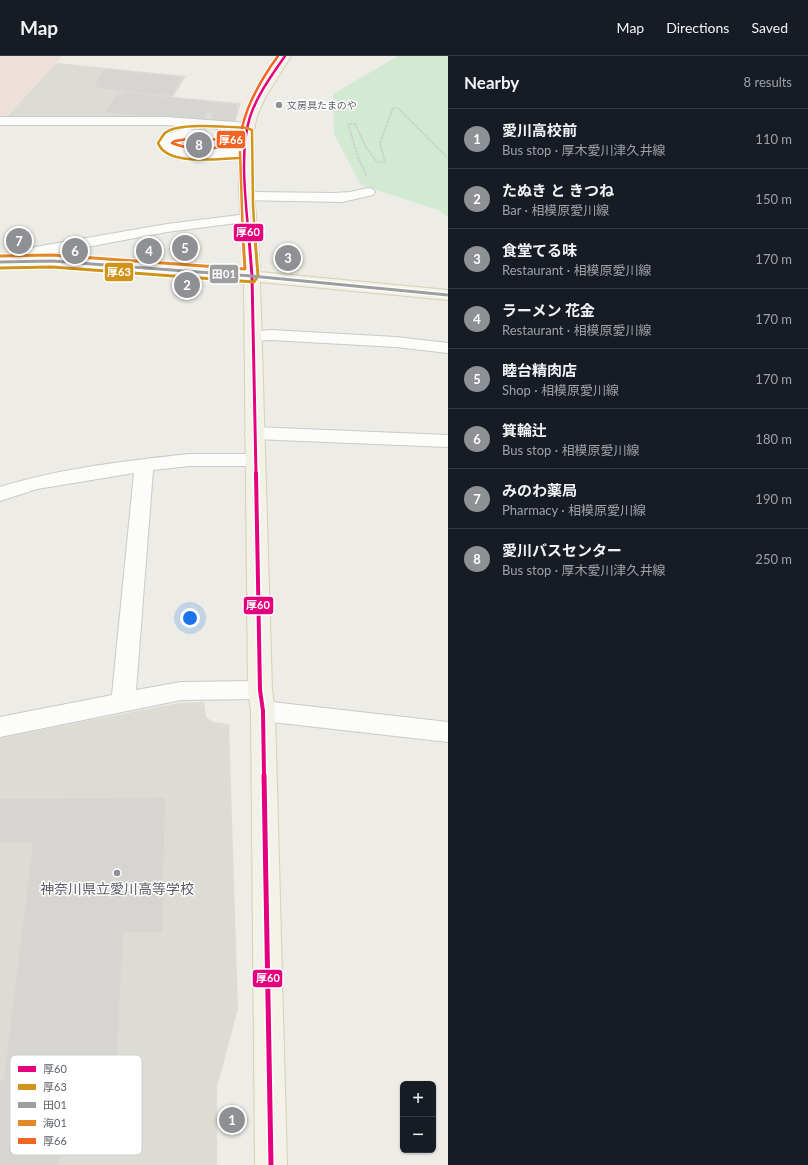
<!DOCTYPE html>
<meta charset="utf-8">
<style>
body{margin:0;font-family:Lato,"Noto Sans JP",sans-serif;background:#242831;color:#f1f3f6}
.controls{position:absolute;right:12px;bottom:12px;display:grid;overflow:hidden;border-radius:6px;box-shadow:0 1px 3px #0004}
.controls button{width:36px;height:36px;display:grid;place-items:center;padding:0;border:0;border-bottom:1px solid #363941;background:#171b24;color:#f1f3f6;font:20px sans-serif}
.you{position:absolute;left:190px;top:562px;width:14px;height:14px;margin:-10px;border:3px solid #fff;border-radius:50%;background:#1a73e8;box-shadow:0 0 0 6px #1a73e833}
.badge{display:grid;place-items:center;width:26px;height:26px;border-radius:50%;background:#8e9093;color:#fff;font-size:13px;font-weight:700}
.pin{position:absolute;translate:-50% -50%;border:2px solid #fff;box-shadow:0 1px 4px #0006}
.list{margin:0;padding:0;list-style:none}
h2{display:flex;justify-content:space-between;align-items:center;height:52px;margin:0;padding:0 16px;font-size:17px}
h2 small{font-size:13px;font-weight:400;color:#9ea1a6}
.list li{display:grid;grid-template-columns:26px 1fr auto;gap:12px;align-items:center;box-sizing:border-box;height:60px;padding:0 16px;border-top:1px solid #363941}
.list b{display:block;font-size:15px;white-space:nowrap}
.list p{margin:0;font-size:13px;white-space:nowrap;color:#9ea1a6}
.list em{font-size:13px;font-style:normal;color:#9ea1a6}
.map{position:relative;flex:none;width:448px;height:1109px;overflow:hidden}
header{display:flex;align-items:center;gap:24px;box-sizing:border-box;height:56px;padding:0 20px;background:#171b24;border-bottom:1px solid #363941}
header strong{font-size:19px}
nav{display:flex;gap:22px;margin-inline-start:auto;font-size:14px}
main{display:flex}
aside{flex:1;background:#171b24}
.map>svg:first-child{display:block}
.industrial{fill:#dddbd6}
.education{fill:#dddcd4}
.medical{fill:#ede0db}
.green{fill:#d3ead2}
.building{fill:#d6d5d1}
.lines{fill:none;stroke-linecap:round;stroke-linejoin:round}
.minor-casing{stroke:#c9cac9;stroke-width:2}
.major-casing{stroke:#d7d0b2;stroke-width:2}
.path{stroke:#c8cdca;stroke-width:1.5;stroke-dasharray:2.5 1;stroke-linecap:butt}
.minor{fill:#fcfcfb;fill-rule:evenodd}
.major{fill:#f3f2e8;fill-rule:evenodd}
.bus-1-far3-casing{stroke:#fff;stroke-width:4.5}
.bus-1-far2-casing{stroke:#fff;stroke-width:5.5}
.bus-1-far1-casing{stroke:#fff;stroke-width:7}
.bus-1-casing{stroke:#fff;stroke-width:8}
.bus-2-far1-casing{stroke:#fff;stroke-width:4.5}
.bus-2-casing{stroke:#fff;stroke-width:5.5}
.bus-3-casing{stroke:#fff;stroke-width:5.5}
.bus-4-far1-casing{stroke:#fff;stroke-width:4.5}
.bus-4-casing{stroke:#fff;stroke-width:5.5}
.bus-5-casing{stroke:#fff;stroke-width:4.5}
.bus-1-far3{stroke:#e5007d;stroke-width:2.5}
.bus-1-far2{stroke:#e5007d;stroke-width:3}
.bus-1-far1{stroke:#e5007d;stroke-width:4}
.bus-1{stroke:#e5007d;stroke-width:5}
.bus-2-far1{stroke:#d0941a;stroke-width:2.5}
.bus-2{stroke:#d0941a;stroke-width:3}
.bus-3{stroke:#9d9ea0;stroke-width:3}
.bus-4-far1{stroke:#e48826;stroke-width:2.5}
.bus-4{stroke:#e48826;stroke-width:3}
.bus-5{stroke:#f26522;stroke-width:2.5}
.poi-dot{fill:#8e9093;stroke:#fff;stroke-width:1.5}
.labels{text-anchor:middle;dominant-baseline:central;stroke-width:3;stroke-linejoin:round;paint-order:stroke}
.far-poi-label{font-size:10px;fill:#5b5f66;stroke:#fff;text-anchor:start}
.near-poi-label{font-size:14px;fill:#5b5f66;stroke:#fff}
.key{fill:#fff;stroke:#cecfd1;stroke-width:1}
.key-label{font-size:11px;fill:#5b5f66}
.line-badge{stroke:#fff;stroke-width:1.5}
.badge-label{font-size:11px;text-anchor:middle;font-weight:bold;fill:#fff}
</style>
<header>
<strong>Map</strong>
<nav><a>Map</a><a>Directions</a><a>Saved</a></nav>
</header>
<main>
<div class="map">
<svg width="448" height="1109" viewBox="0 0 448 1109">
<rect width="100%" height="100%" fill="#edece6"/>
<!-- industrial -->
<polygon class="industrial" points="56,7 186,20 173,41 241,47 235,66 7,63 8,59"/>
<!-- education -->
<polygon class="education" points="204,646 206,661 213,666 229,668 238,953 217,1031 217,1109 0,1109 0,682 178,647"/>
<!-- medical -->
<polygon class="medical" points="0,0 62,0 7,59 7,63 0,63"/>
<!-- green -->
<polygon class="green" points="398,0 448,0 448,161 438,154 361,129 334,78 333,38"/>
<!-- building -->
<g class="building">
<polygon points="105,13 182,21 171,40 98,32 99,30 94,29"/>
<polygon points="124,36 237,49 235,54 238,55 234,66 211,65 213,57 207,57 204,63 162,59 159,62 105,56 118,38 123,38"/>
<polygon points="165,742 162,876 123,876 113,1082 61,1082 59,1109 0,1109 0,1024 4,1024 33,787 0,787 0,743"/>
</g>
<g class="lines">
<!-- minor casing -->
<g class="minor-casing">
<g id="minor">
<polygon points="0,61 166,61 248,67 253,68 255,71 253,74 248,75 166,69 0,69"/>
<path d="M185 73 205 74 207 77 205 80C193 83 182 78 172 87 186 97 227 92 246 92L251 93 253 96 251 99 246 100C224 100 171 108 157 88L166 78Z"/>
<polygon points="368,132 373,133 375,136 373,139 342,146 247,144 242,143 240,140 242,137 247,136 334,137 350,136"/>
<polygon points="247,158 252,159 254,162 252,165 167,176 39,200 17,209 11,211 5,209 3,206 5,203 35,191 167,168"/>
<polygon points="271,274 396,281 448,287 448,297 396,291 271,284 252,285 246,284 244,280 246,276"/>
<polygon points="254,371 448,379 448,391 254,383 247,381 245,377 247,373"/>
<path d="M189 398H255L262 400 265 404 262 408 255 410H189L153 414 136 634 181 626 260 625 268 627 272 634 268 641 260 643 181 644 0 681V661L112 639 134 417 37 433 0 445V431C61 412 126 405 189 398Z"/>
<polygon points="263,645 448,666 448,686 263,665 255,662 251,655 255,648"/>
</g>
</g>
<!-- major casing -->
<g class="major-casing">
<polygon id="major" points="279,0 291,0 265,42 257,60 253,76 254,134 260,216 448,234 448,244 260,226 272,634 275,655 287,1109 255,1109 251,655 248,634 244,224 52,210 0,211 0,201 52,200 244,215 239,134 240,76 244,60 252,42"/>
</g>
<!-- path -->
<polyline class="path" points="366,119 358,101 348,68 355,68 367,93 377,106 385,106 380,87 393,52 398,52 448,102"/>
<!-- minor -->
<use href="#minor" class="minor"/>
<!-- major -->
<use href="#major" class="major"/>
<!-- bus-1-far3 casing -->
<g class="bus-1-far3-casing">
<path id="bus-1-far3" d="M249 183C246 148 239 94 250 61 257 39 272 19 285 0"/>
</g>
<!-- bus-1-far2 casing -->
<g class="bus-1-far2-casing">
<polyline id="bus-1-far2" points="249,182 252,220 256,418"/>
</g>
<!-- bus-1-far1 casing -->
<g class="bus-1-far1-casing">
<polyline id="bus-1-far1" points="256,417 260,634 263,655 264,720"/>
</g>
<!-- bus-1 casing -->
<g class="bus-1-casing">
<polyline id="bus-1" points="264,719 271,1109"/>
</g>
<!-- bus-2-far1 casing -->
<g class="bus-2-far1-casing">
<path id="bus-2-far1" d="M240 102C219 102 167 111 158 87 160 84 163 79 165 77 178 66 230 71 247 72L252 74 253 149 255 183"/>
</g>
<!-- bus-2 casing -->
<g class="bus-2-casing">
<polyline id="bus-2" points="0,212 52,211 254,226 258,220 255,182"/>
</g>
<!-- bus-3 casing -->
<g class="bus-3-casing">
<polyline id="bus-3" points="0,206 52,205 252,220 448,239"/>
</g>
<!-- bus-4-far1 casing -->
<g class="bus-4-far1-casing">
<polyline id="bus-4-far1" points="240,96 243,183"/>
</g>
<!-- bus-4 casing -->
<g class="bus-4-casing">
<polyline id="bus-4" points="0,200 52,199 245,213 243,182"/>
</g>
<!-- bus-5 casing -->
<g class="bus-5-casing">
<g id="bus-5">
<path d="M242 72C248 45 262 22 278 0"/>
<path d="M188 83 241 84V90C219 91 193 96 172 87L175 85Z"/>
</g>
</g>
<!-- bus-1-far3 -->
<use href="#bus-1-far3" class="bus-1-far3"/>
<!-- bus-1-far2 -->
<use href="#bus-1-far2" class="bus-1-far2"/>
<!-- bus-1-far1 -->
<use href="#bus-1-far1" class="bus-1-far1"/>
<!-- bus-1 -->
<use href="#bus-1" class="bus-1"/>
<!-- bus-2-far1 -->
<use href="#bus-2-far1" class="bus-2-far1"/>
<!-- bus-2 -->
<use href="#bus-2" class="bus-2"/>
<!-- bus-3 -->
<use href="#bus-3" class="bus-3"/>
<!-- bus-4-far1 -->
<use href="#bus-4-far1" class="bus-4-far1"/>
<!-- bus-4 -->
<use href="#bus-4" class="bus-4"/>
<!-- bus-5 -->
<use href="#bus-5" class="bus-5"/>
</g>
<!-- markers -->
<g class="poi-dot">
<circle cx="279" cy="49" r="4"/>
<circle cx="117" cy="817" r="4"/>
</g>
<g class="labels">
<!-- far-poi labels -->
<g class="far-poi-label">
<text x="287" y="49">文房具たまのや</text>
</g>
<!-- near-poi labels -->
<g class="near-poi-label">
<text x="117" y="832">神奈川県立愛川高等学校</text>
</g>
</g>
<!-- legend -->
<rect x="10" y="999" width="132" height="100" rx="6" class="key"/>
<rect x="18" y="1010" width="18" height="6" fill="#e5007d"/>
<rect x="18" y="1028" width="18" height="6" fill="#d0941a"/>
<rect x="18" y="1046" width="18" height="6" fill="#9d9ea0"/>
<rect x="18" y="1064" width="18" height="6" fill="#e48826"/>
<rect x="18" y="1082" width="18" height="6" fill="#f26522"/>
<g class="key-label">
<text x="43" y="1017">厚60</text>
<text x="43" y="1035">厚63</text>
<text x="43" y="1053">田01</text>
<text x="43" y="1071">海01</text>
<text x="43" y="1089">厚66</text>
</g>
<g class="line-badge">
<rect x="216" y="74" width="30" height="19" rx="4" fill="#f26522"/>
<rect x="233" y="167" width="31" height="19" rx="4" fill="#e5007d"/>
<rect x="104" y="206" width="30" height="20" rx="4" fill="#d0941a"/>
<rect x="209" y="208" width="30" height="20" rx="4" fill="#9d9ea0"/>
<rect x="243" y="540" width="31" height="19" rx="4" fill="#e5007d"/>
<rect x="252" y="913" width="31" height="19" rx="4" fill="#e5007d"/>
</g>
<g class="badge-label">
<text x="231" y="88">厚66</text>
<text x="248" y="180">厚60</text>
<text x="119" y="220">厚63</text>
<text x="224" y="222">田01</text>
<text x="258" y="553">厚60</text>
<text x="268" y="926">厚60</text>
</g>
</svg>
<div class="controls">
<button>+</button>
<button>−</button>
</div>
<div class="you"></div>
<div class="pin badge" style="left:232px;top:1064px">1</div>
<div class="pin badge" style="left:187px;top:229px">2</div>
<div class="pin badge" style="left:288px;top:202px">3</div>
<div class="pin badge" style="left:149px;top:195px">4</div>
<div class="pin badge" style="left:185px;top:192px">5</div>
<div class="pin badge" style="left:75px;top:195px">6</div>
<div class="pin badge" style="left:19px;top:185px">7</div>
<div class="pin badge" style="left:199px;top:89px">8</div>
</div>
<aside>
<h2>Nearby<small>8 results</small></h2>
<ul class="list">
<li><span class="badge">1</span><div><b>愛川高校前</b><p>Bus stop · 厚木愛川津久井線</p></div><em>110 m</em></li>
<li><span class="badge">2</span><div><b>たぬき と きつね</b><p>Bar · 相模原愛川線</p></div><em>150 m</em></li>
<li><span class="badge">3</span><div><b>食堂てる味</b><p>Restaurant · 相模原愛川線</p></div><em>170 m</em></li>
<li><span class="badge">4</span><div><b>ラーメン 花金</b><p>Restaurant · 相模原愛川線</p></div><em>170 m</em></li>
<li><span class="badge">5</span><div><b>睦台精肉店</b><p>Shop · 相模原愛川線</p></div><em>170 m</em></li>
<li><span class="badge">6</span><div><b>箕輪辻</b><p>Bus stop · 相模原愛川線</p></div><em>180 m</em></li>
<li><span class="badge">7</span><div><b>みのわ薬局</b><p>Pharmacy · 相模原愛川線</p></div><em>190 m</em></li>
<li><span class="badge">8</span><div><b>愛川バスセンター</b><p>Bus stop · 厚木愛川津久井線</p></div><em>250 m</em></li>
</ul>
</aside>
</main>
